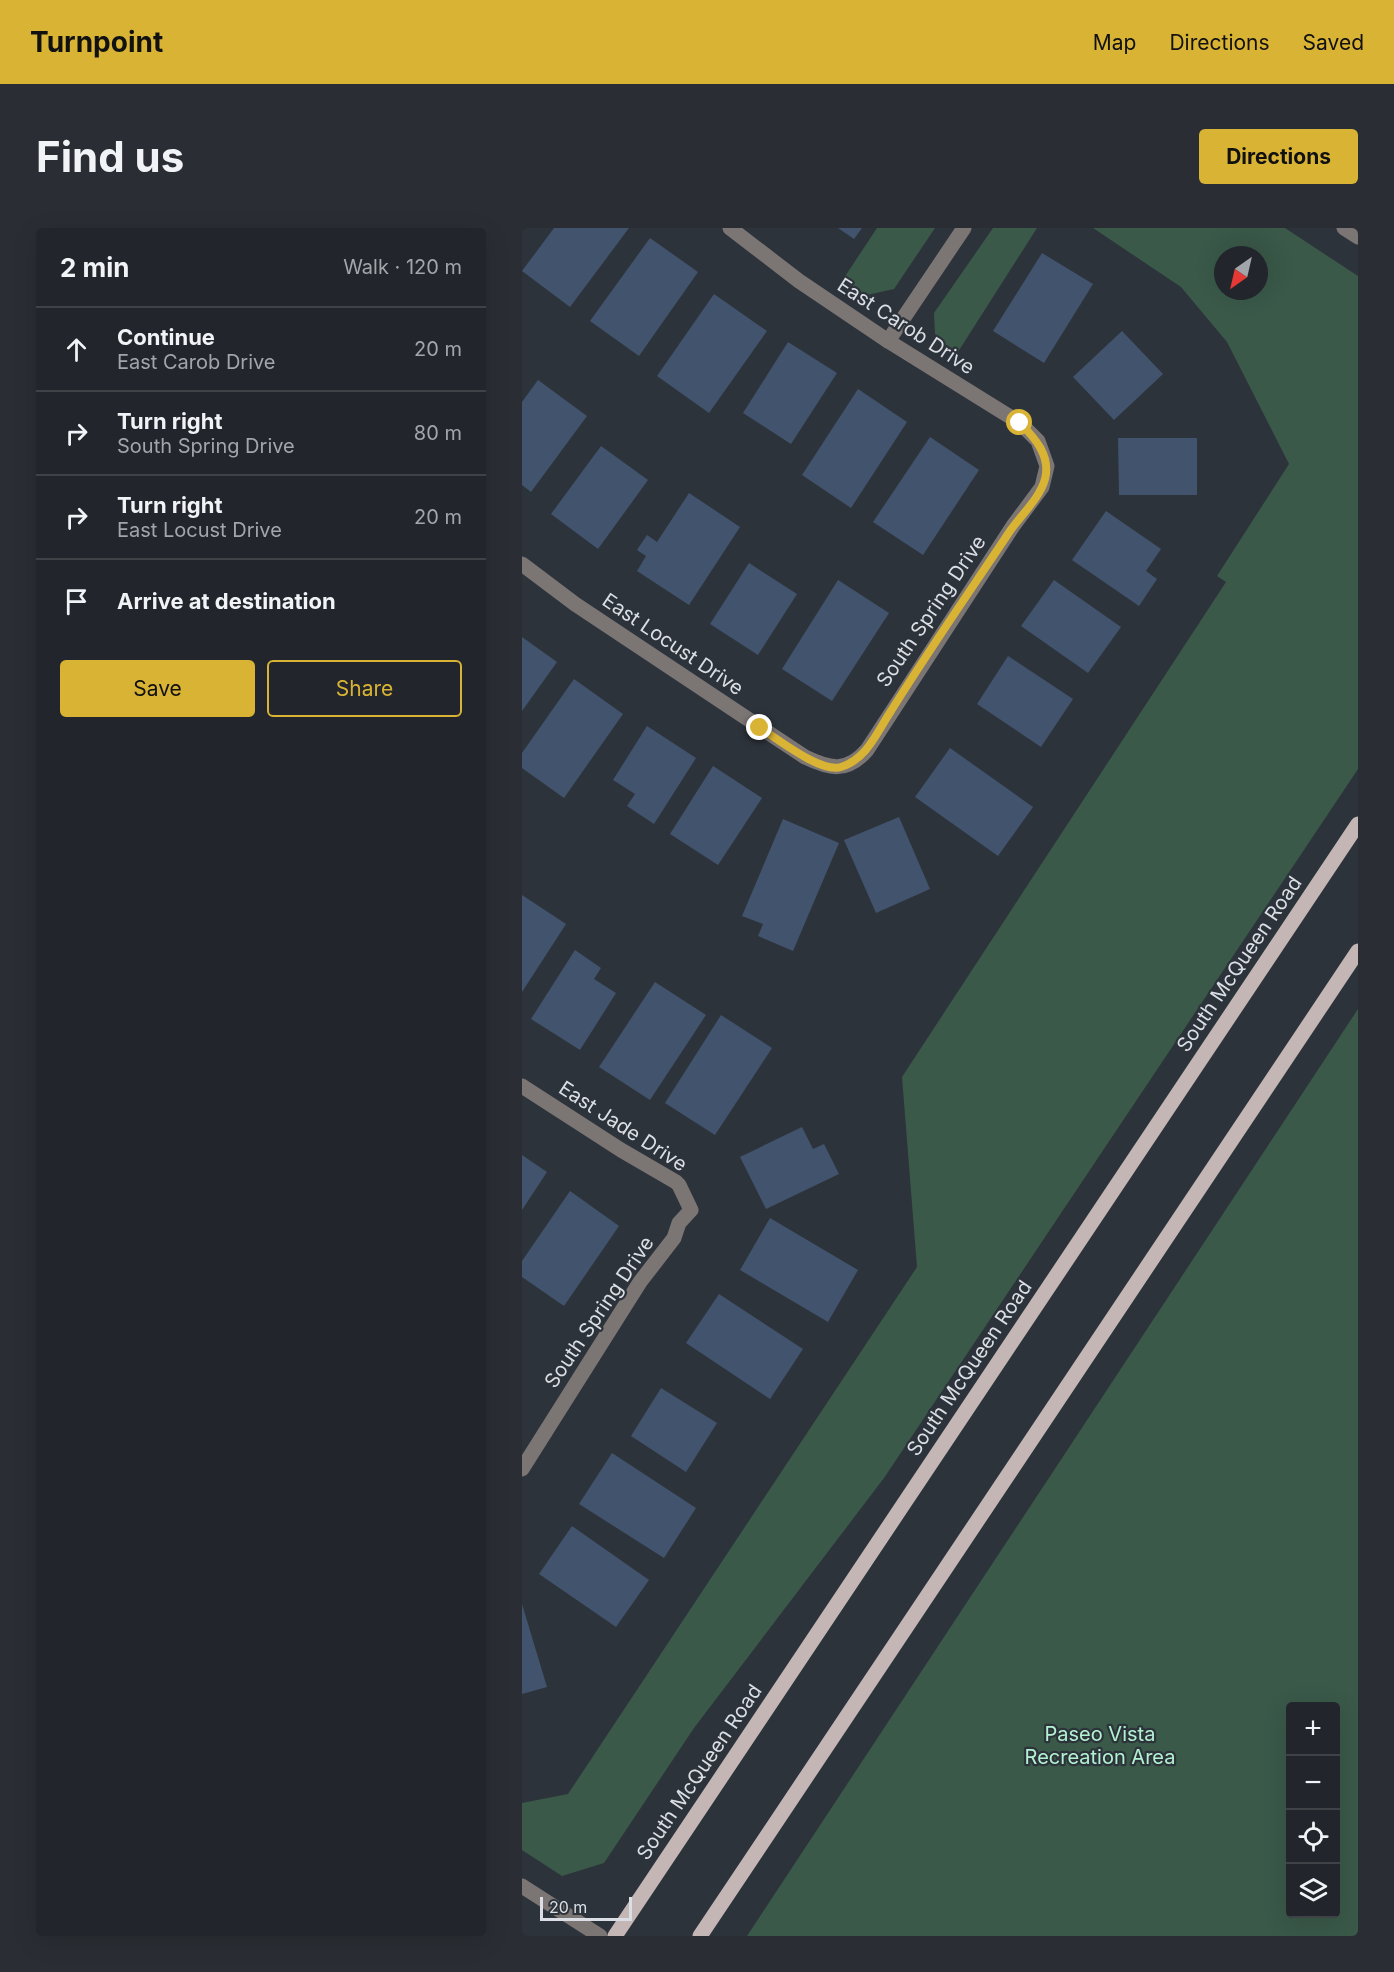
<!DOCTYPE html>
<meta charset="utf-8">
<style>
body{margin:0;font-family:Inter,sans-serif;background:#2a2e34;color:#f1f3f6}
.controls{position:absolute;right:18px;bottom:18px;display:grid;overflow:hidden;border-radius:6px;box-shadow:0 6px 24px #0002}
.controls button{width:54px;height:54px;display:grid;place-items:center;padding:0;border:0;border-bottom:2px solid #3f4348;background:#22262c;color:#f1f3f6;font:30px sans-serif}
.compass{position:absolute;left:692px;top:18px;width:54px;height:54px;border-radius:50%;background:#22262c;box-shadow:0 6px 24px #0002;rotate:214deg}
.scale{position:absolute;left:18px;bottom:15px;width:92px;box-sizing:border-box;padding-left:6px;border:3px solid #dbdfe5;border-top:0;font-size:16px;line-height:21px;white-space:nowrap;color:#dbdfe5;-webkit-text-stroke:4px #2d333b;paint-order:stroke}
.stop{position:absolute;width:18px;height:18px;margin:-14px;border:4px solid #d9b334;border-radius:50%;background:#fff}
.stop.end{background:#d9b334;border-color:#fff;box-shadow:0 2px 6px #0008}
.list{margin:0;padding:0;list-style:none}
h2{display:flex;justify-content:space-between;align-items:center;height:78px;margin:0;padding:0 24px;font-size:26px}
h2 small{font-size:20px;font-weight:400;color:#a2a5a9}
.list li{display:grid;grid-template-columns:39px 1fr auto;gap:18px;align-items:center;box-sizing:border-box;height:84px;padding:0 24px;border-top:2px solid #3f4348}
.list b{display:block;font-size:22px;white-space:nowrap}
.list p{margin:0;font-size:20px;white-space:nowrap;color:#a2a5a9}
.list em{font-size:20px;font-style:normal;color:#a2a5a9}
.actions{display:flex;gap:12px;padding:18px 24px}
.actions a{flex:1;padding:14px 0;border:2px solid #d9b334;border-radius:6px;text-align:center;font-size:21px;color:#d9b334}
.actions .main{background:#d9b334;color:#111}
.icon{flex:none;width:33px;height:33px;fill:none;stroke:currentColor;stroke-width:2;stroke-linecap:round;stroke-linejoin:round}
.map{position:relative;flex:none;width:836px;height:1708px;overflow:hidden;border-radius:6px}
header{display:flex;align-items:center;gap:36px;box-sizing:border-box;height:84px;padding:0 30px;background:#d9b334;color:#111}
header strong{font-size:28px}
nav{display:flex;gap:33px;margin-inline-start:auto;font-size:21px}
.intro{display:flex;align-items:center;justify-content:space-between;box-sizing:border-box;height:144px;padding:0 36px}
h1{margin:0;font-size:42px}
.button{padding:15px 27px;border-radius:6px;background:#d9b334;color:#111;font-size:21px;font-weight:700}
main{display:flex;gap:36px;padding:0 36px}
aside{flex:1;background:#22262c;border-radius:6px;box-shadow:0 6px 24px #0002}
.map>svg:first-child{display:block}
.green{fill:#3a5949;fill-rule:evenodd}
.building{fill:#41536d}
.lines{fill:none;stroke-linecap:round;stroke-linejoin:round}
.minor{stroke:#7b7574;stroke-width:15}
.major{stroke:#c3b6b4;stroke-width:15}
.route{stroke:#d9b334;stroke-width:8}
.labels{text-anchor:middle;dominant-baseline:central;stroke-width:4.5;stroke-linejoin:round;paint-order:stroke}
.street-label{font-size:20px;fill:#dbdfe5;stroke:#2d333b}
.park-label{font-size:20px;fill:#b3f2d0;stroke:#2d333b}
</style>
<header>
<strong>Turnpoint</strong>
<nav><a>Map</a><a>Directions</a><a>Saved</a></nav>
</header>
<div class="intro"><h1>Find us</h1><a class="button">Directions</a></div>
<main>
<aside>
<h2>2 min<small>Walk · 120 m</small></h2>
<ul class="list">
<li><svg class="icon" aria-label="ahead" viewBox="0 0 24 24"><path d="M12 20V5M6 11l6-6 6 6"/></svg><div><b>Continue</b><p>East Carob Drive</p></div><em>20 m</em></li>
<li><svg class="icon" aria-label="right" viewBox="0 0 24 24"><path d="M7 20v-9h11M14 6l5 5-5 5"/></svg><div><b>Turn right</b><p>South Spring Drive</p></div><em>80 m</em></li>
<li><svg class="icon" aria-label="right" viewBox="0 0 24 24"><path d="M7 20v-9h11M14 6l5 5-5 5"/></svg><div><b>Turn right</b><p>East Locust Drive</p></div><em>20 m</em></li>
<li><svg class="icon" aria-label="arrive" viewBox="0 0 24 24"><path d="M6 21V4h12l-3 4 3 4H6"/></svg><div><b>Arrive at destination</b></div></li>
</ul>
<div class="actions"><a class="main">Save</a><a>Share</a></div>
</aside>
<div class="map">
<svg width="836" height="1708" viewBox="0 0 836 1708">
<rect width="100%" height="100%" fill="#2d333b"/>
<!-- green -->
<g class="green">
<polygon points="355,0 413,0 372,61 345,67 320,53"/>
<polygon points="471,0 515,0 434,127 413,106 412,85"/>
<path d="M571 0H763L836 48V541L362 1250 172 1500 82 1635 40 1648 0 1622V1575L46 1566 395 1039 380 849 704 354 695 348 767 236 705 114 659 59ZM701 27H737V63H701Z"/>
<path d="M836 781V1708H225ZM814 1478V1686H768V1478Z"/>
</g>
<!-- building -->
<g class="building">
<polygon points="32,0 107,0 48,79 0,43"/>
<polygon points="316,0 340,0 332,11"/>
<polygon points="128,10 176,44 117,128 68,93"/>
<polygon points="520,25 571,56 522,135 471,103"/>
<polygon points="192,66 245,103 187,185 135,148"/>
<polygon points="600,103 641,146 592,192 551,149"/>
<polygon points="266,114 315,145 269,216 221,185"/>
<polygon points="16,152 65,188 9,264 0,257 0,174"/>
<polygon points="336,161 385,194 329,280 280,247"/>
<polygon points="408,209 457,242 401,327 351,294"/>
<polygon points="596,210 675,210 675,267 597,267"/>
<polygon points="79,218 126,252 76,321 29,286"/>
<polygon points="167,265 218,299 167,377 115,343 124,328 115,322 125,307 135,314"/>
<polygon points="584,283 639,321 624,343 635,351 617,378 550,332"/>
<polygon points="227,335 275,366 236,427 188,396"/>
<polygon points="316,352 367,385 310,473 260,441"/>
<polygon points="532,352 599,399 566,445 499,398"/>
<polygon points="0,409 35,434 0,483"/>
<polygon points="486,428 551,471 519,519 455,476"/>
<polygon points="52,451 101,486 42,570 0,540 0,525"/>
<polygon points="125,498 174,530 132,596 105,578 113,566 91,552"/>
<polygon points="428,520 511,579 476,628 393,569"/>
<polygon points="191,538 240,570 196,637 148,606"/>
<polygon points="377,589 408,661 354,685 322,612"/>
<polygon points="261,591 317,615 271,723 236,708 241,696 220,688"/>
<polygon points="0,667 44,696 0,764"/>
<polygon points="53,722 79,740 72,751 94,765 58,822 9,791"/>
<polygon points="133,754 184,787 128,872 77,839"/>
<polygon points="199,787 250,820 193,907 143,875"/>
<polygon points="280,899 291,921 302,916 317,946 244,981 218,929"/>
<polygon points="0,927 25,944 0,982"/>
<polygon points="48,963 97,998 42,1078 0,1049 0,1033"/>
<polygon points="248,990 336,1042 306,1094 218,1042"/>
<polygon points="197,1066 281,1121 248,1171 164,1115"/>
<polygon points="139,1160 195,1195 164,1244 109,1208"/>
<polygon points="90,1225 174,1280 142,1330 57,1276"/>
<polygon points="50,1298 127,1352 94,1399 17,1346"/>
<polygon points="0,1376 25,1459 0,1466"/>
</g>
<g class="lines">
<!-- minor -->
<g class="minor">
<polyline points="822,0 836,9"/>
<polyline points="366,113 442,0"/>
<path d="M0 336 53 376 283 529C308 541 325 545 345 522L491 298 520 259 525 238 516 213 498 195 366 113 277 53 208 0"/>
<polyline points="0,858 99,922 154,954 157,957 169,982 157,995 152,1010 118,1054 0,1241"/>
<polyline points="0,1658 78,1708"/>
</g>
<!-- major -->
<g class="major">
<polyline points="93,1708 836,596"/>
<polyline points="178,1708 836,723"/>
</g>
</g>
<g class="lines">
<!-- route -->
<path class="route" d="M238 500C256 511 298 545 319 539 345 531 355 504 369 483 407 422 448 363 488 303 499 287 518 270 523 251 529 228 513 210 498 195"/>
</g>
<g class="labels">
<!-- street labels -->
<g class="street-label">
<text transform="translate(384 98) rotate(33)">East Carob Drive</text>
<text transform="translate(409 383) rotate(-56)">South Spring Drive</text>
<text transform="translate(151 416) rotate(34)">East Locust Drive</text>
<text transform="translate(717 736) rotate(-56)">South McQueen Road</text>
<text transform="translate(101 898) rotate(33)">East Jade Drive</text>
<text transform="translate(77 1084) rotate(-56)">South Spring Drive</text>
<text transform="translate(447 1140) rotate(-56)">South McQueen Road</text>
<text transform="translate(177 1544) rotate(-56)">South McQueen Road</text>
</g>
<!-- park labels -->
<g class="park-label">
<text x="578" y="1506">Paseo Vista<tspan x="578" dy="23">Recreation Area</tspan></text>
</g>
</g>
</svg>
<div class="controls">
<button>+</button>
<button>−</button>
<button><svg class="icon" aria-label="locate" viewBox="0 0 24 24"><circle cx="12" cy="12" r="6"/><path d="M12 2v4M12 18v4M2 12h4M18 12h4"/></svg></button>
<button><svg class="icon" aria-label="layers" viewBox="0 0 24 24"><path d="M12 4l9 5-9 5-9-5zM3 14l9 5 9-5"/></svg></button>
</div>
<svg class="compass" viewBox="-18 -18 36 36"><path d="M0-13l5 13h-10z" fill="#e53935"/><path d="M0 13l5-13h-10z" fill="#a2a5a9"/></svg>
<div class="scale">20 m</div>
<div class="stop" style="left:498px;top:195px"></div>
<div class="stop end" style="left:238px;top:500px"></div>
</div>
</main>
